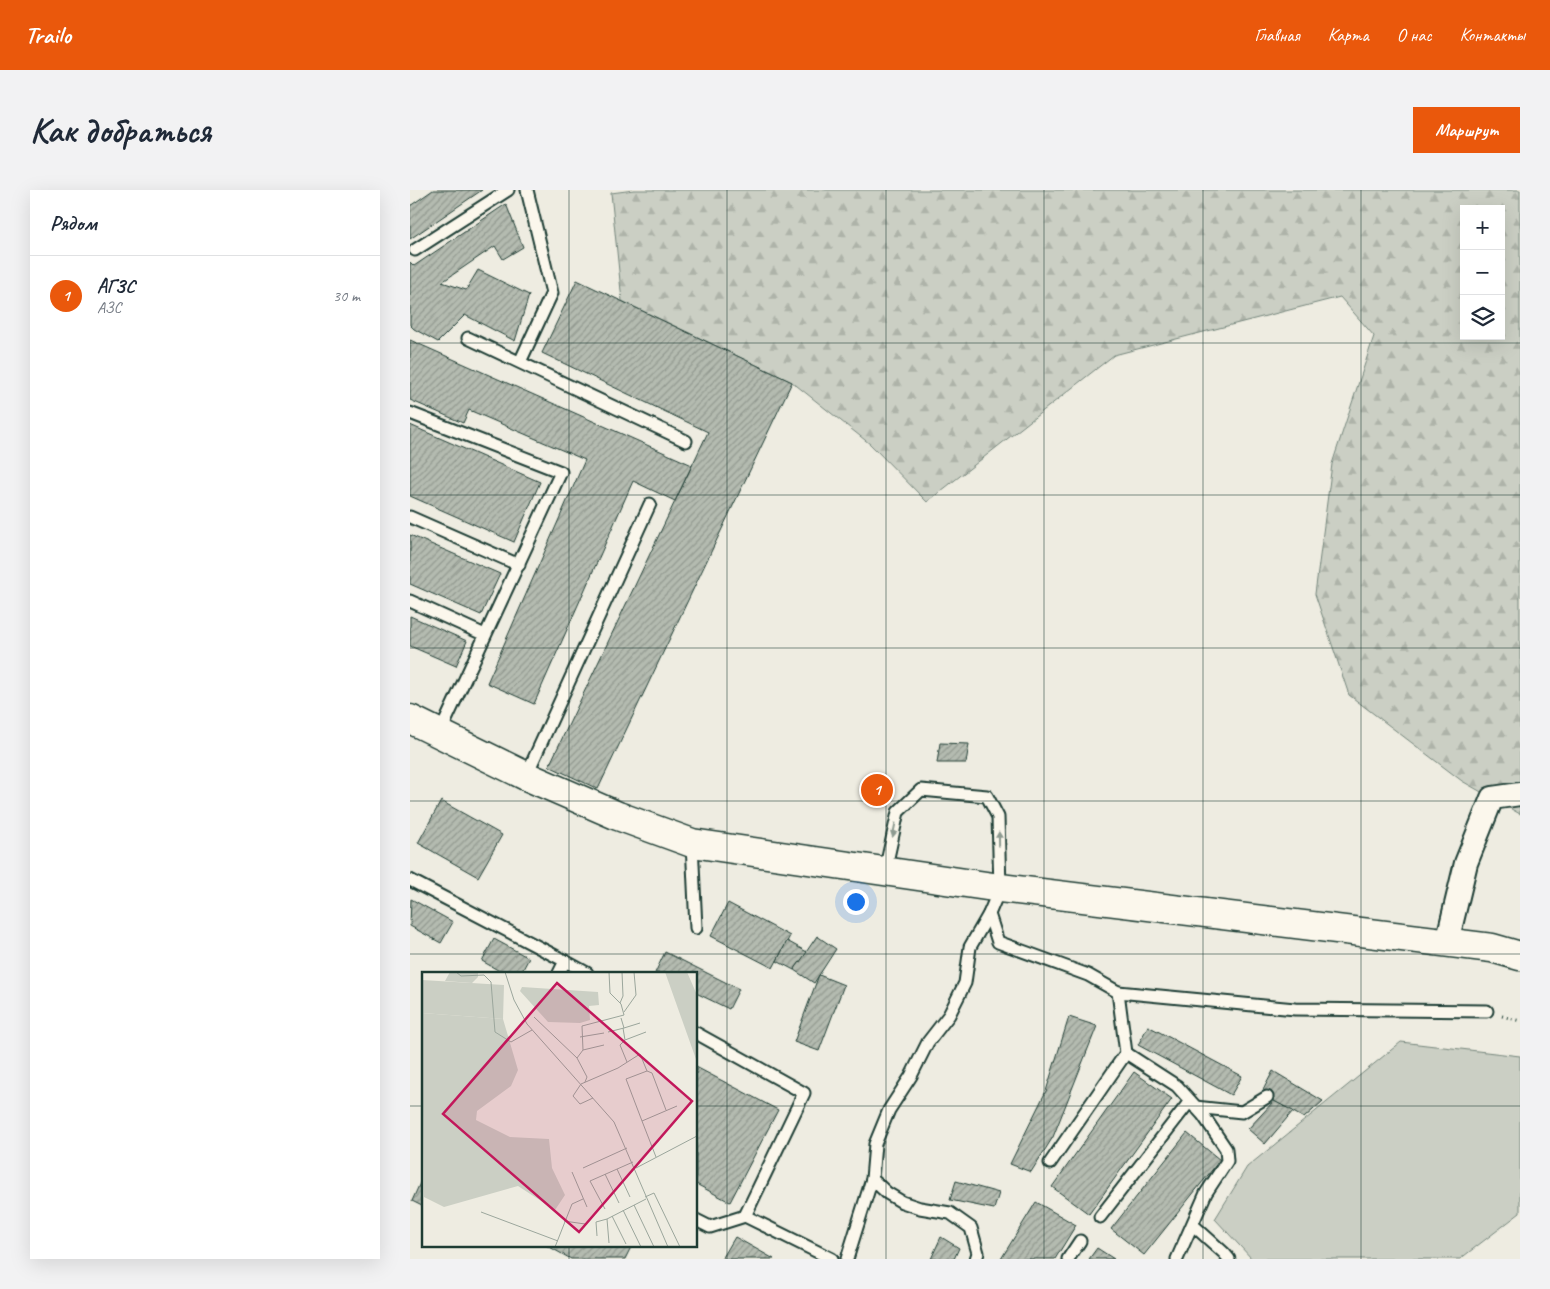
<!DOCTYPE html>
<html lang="ru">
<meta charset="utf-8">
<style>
body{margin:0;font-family:Caveat,sans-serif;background:#f2f2f3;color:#1f2937}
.controls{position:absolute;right:15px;top:15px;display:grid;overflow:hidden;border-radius:0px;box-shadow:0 5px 20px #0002}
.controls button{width:45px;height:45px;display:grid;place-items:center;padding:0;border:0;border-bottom:1px solid #e0e1e3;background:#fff;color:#1f2937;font:25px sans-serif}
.you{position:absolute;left:445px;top:711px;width:18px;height:18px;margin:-12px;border:4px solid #fff;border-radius:50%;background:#1a73e8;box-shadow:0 0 0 8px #1a73e833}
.badge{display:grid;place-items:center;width:32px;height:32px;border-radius:50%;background:#ea580c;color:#fff;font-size:16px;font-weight:700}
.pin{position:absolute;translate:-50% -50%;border:2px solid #fff;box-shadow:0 1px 5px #0006}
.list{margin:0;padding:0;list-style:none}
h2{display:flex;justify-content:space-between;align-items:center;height:65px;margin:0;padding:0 20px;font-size:21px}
h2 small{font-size:16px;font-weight:400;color:#747a83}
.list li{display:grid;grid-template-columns:32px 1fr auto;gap:15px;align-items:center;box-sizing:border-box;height:80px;padding:0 20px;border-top:1px solid #e0e1e3}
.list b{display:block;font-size:19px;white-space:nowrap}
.list p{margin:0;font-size:16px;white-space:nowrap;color:#747a83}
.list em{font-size:16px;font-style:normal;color:#747a83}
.icon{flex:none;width:28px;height:28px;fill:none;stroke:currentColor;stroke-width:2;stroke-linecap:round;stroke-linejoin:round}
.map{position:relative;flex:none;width:1110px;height:1069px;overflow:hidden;border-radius:0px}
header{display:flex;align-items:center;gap:30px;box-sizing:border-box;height:70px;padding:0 25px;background:#ea580c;color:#fff}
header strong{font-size:24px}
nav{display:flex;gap:28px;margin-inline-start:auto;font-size:18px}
.intro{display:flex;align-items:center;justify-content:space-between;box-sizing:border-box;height:120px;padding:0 30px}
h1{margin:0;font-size:35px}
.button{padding:12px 22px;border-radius:0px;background:#ea580c;color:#fff;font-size:18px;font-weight:700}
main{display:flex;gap:30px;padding:0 30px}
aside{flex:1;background:#fff;border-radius:0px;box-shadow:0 5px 20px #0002}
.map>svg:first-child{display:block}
.forest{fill:url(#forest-firs);stroke:#75867c;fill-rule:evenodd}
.garden{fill:#cbcfc4;stroke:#75867c}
.building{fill:url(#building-hatch);stroke:#1f3d34}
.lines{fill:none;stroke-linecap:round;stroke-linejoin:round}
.service-casing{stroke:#1f3d34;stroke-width:15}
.minor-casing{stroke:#1f3d34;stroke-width:26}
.tertiary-casing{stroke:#1f3d34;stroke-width:31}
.path{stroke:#1f3d34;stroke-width:3;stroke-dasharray:1 4;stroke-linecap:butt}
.service{stroke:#fbf7ec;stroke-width:11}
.minor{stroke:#fbf7ec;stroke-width:22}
.tertiary{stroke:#fbf7ec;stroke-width:28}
.oneway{fill:#8d9a90}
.grid{fill:none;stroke:#1f3d34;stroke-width:1;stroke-opacity:0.55}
.inset-road{fill:none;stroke:#9ba69c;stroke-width:1}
.view{fill:#c2185b;fill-opacity:0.15;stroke:#c2185b;stroke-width:2.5}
.inset-edge{fill:none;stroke:#1f3d34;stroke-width:2.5}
</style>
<header>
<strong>Trailo</strong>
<nav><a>Главная</a><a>Карта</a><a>О нас</a><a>Контакты</a></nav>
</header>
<div class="intro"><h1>Как добраться</h1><a class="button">Маршрут</a></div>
<main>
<aside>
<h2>Рядом<small></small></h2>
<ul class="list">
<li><span class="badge">1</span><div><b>АГЗС</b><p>АЗС</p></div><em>30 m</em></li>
</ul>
</aside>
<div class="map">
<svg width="1110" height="1069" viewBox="0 0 1110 1069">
<defs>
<pattern id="forest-firs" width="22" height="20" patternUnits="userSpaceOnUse" patternTransform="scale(1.25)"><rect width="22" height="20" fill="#cbcfc4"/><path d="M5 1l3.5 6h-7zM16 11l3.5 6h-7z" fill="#aeb3a9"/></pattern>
<pattern id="building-hatch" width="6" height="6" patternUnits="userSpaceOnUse" patternTransform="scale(1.25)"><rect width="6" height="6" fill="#b4bbb0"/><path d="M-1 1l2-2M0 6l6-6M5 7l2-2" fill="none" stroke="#929990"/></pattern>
</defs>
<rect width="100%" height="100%" fill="#eeece1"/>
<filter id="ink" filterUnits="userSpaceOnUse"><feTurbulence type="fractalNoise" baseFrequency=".02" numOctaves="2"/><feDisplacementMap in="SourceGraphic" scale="10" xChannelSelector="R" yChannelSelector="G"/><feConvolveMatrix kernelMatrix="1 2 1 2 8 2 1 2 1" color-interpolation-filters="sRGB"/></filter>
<g filter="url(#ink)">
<!-- forest -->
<path class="forest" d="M224 0H1110V624L1052 591 939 505 905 404 922 274 964 146 930 107 704 165 517 312 460 254 382 192 212 111 201 3ZM1054 19H1091V146H1054Z"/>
<!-- garden -->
<polygon class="garden" points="991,852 1110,866 1110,1023 1050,1069 842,1069 805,1029 837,977"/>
<!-- building -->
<g class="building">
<polygon points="23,0 72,0 0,49 0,16"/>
<polygon points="96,14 113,57 93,69 85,56 32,92 56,100 68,80 119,105 105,151 55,125 28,152 4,139 0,135 0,72 4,76"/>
<polygon points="167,90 382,192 188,599 139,576 298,242 132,163"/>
<polygon points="0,150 282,275 265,311 223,291 124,514 77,493 175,270 59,220 53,233 0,210"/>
<polygon points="0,235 130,292 104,352 0,306"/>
<polygon points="0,345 90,384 71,425 0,394"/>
<polygon points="0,426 57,451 46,476 0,456"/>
<polygon points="530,553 559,554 556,573 527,573"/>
<polygon points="31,611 92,645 68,687 8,653"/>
<polygon points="1,709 43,732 31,753 0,736"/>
<polygon points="318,713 380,746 363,778 301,746"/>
<polygon points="407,746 426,759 404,793 384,780"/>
<polygon points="84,749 119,768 111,783 93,783 72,771"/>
<polygon points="377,751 397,762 384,780 367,771"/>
<polygon points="255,762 329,799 319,819 286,803 286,783 245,783"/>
<polygon points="409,785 434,795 409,861 384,852"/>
<polygon points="659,827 687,836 643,947 621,982 600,974 636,901"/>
<polygon points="738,836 832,886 821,905 728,855"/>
<polygon points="286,877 368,920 320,1012 286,994"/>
<polygon points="863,881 913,911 894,928 851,904"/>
<polygon points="724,882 762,909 679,1024 642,997"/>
<polygon points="864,911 883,921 855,954 838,939"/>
<polygon points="777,943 810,970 734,1065 701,1039"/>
<polygon points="14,984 14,1017 2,1011"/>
<polygon points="546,991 589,1003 584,1019 540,1010"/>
<polygon points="626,1012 666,1035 645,1069 591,1069"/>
<polygon points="325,1047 364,1069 312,1069"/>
<polygon points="531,1047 549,1058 544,1069 521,1069"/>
<polygon points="136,1055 222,1055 215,1069 161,1069"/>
<polygon points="687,1058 704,1069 679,1069"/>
</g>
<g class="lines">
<!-- service casing -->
<g class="service-casing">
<g id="service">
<polyline points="5,60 98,0"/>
<polyline points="58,148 276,251"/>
<polyline points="110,172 142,103 117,0"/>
<polyline points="0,223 151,282 30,543"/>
<polyline points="0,327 109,375"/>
<polyline points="0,411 75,445"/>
<polyline points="116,586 240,314"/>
<polyline points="282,653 286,738"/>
<polyline points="0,690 155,771 149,783"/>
<polyline points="579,724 588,752 678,785 708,802 716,863 640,973"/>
<polyline points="155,771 177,783"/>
<polyline points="708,802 885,819 1077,821"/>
<polyline points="286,843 394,903 335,1026 422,1069"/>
<polyline points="716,863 767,896 793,925 816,959 817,971 796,1003 767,1069"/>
<polyline points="785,917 832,922 857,907"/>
<polyline points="462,989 477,1003 492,1012 510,1018 540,1023 561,1038 568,1063 566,1069"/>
<polyline points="690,1027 780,911"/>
<polyline points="286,1030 300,1037 335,1026"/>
<polyline points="783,1035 814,1063 819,1069"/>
<polyline points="437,1069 462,989 465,954 479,920 501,886 518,852 539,825 555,793 560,757 579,724 590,698 588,627 577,606 511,600 488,622 475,681"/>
<polyline points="658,1069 670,1051"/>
</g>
</g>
<!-- minor casing -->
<g class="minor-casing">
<polyline id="minor" points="1037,752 1056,673 1082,608 1110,604"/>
</g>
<!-- tertiary casing -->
<g class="tertiary-casing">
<polyline id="tertiary" points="0,529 116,586 208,626 282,653 590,698 1082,758 1110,766"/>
</g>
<!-- path -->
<polyline class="path" points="1092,826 1110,831"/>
<!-- service -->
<use href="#service" class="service"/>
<!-- minor -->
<use href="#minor" class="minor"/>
<!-- tertiary -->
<use href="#tertiary" class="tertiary"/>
</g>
<!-- one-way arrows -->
<defs><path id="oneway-solid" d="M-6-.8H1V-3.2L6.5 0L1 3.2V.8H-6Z" transform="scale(1.25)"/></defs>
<g class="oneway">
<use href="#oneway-solid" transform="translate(484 640) rotate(102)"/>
<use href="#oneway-solid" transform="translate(589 649) rotate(-91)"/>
</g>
</g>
<!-- grid -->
<path class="grid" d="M159 0V783M317 0V1069M476 0V1069M634 0V1069M793 0V1069M951 0V1069M0 153H1110M0 305H1110M0 458H1110M0 611H1110M0 764H1110M0 916H14M286 916H1110M159 1055V1069"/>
<!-- overview -->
<g transform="translate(12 782)">
<rect width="275" height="275" fill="#eeece1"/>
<path d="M28 0H56V5L50 11 23 9ZM0 41 81 47 96 98 89 114 55 139 54 148 88 165 127 167 130 196 143 223 133 238 96 214 22 235 2 225Z" fill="#cbcfc4"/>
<path d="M243 0H265L275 23V90ZM0 8 82 13 81 47 0 41ZM100 15 176 20 177 33 167 34 168 48 158 51 126 50 98 19Z" fill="#cbcfc4"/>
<path class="inset-road" d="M34 0 39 4 62 3 69 10 73 60 89 70 110 58M83 0 92 28 105 52 192 150 246 275M198 31 201 24 200 0M202 40 214 23 212 0M112 45 155 86M199 46 202 56 218 51M201 56 203 68 224 60M186 60 202 56M158 65 182 61M203 68 198 73 205 90M161 78 160 54 202 43 199 32 188 21 187 0M225 99 230 101 244 138M163 110 165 105 155 86 161 78 182 73M171 126 158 132 151 124 159 112 196 96 218 82 225 99 204 107 220 149M234 185 220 149 255 134M161 196 205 176M214 196 275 164M195 197 208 225M150 200 165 235M183 202 197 231M223 225 232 221 258 275M212 233 232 275M183 237 168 209 211 190M201 238 219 275M59 240 136 269M190 244 204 272M142 249 163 252M175 264 174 250 185 247M187 271 185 247 224 227M133 275 150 232 161 227"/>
<path class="view" d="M135 11 270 129 157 260 21 142Z"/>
<rect width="275" height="275" class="inset-edge"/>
</g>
</svg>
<div class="controls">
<button>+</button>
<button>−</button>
<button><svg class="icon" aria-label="layers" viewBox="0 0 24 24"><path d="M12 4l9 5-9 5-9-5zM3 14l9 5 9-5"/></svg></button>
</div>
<div class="you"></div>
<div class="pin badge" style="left:467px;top:600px">1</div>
</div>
</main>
